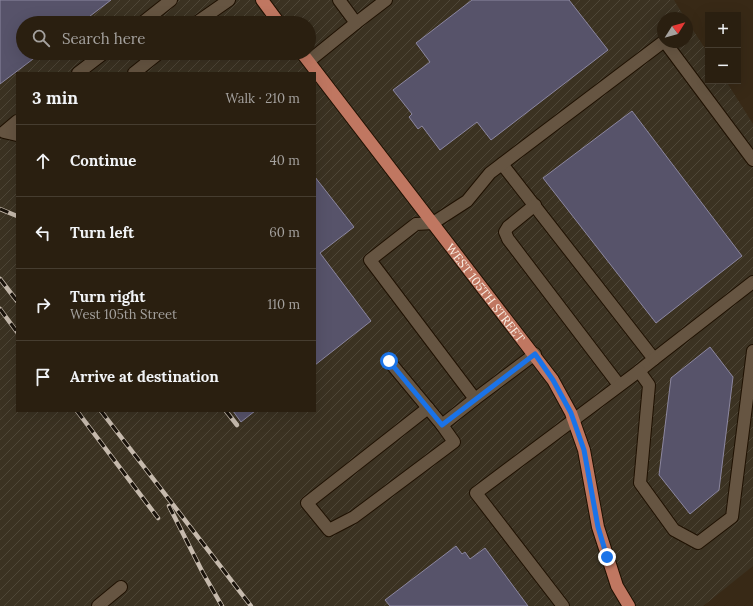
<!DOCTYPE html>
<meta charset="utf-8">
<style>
body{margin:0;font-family:Lora,serif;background:#362c1e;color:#f1f3f6}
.controls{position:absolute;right:12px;top:12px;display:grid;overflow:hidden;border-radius:0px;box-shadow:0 4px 16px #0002}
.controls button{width:36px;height:36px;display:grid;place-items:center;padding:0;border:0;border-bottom:1px solid #463d30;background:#2a1f10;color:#f1f3f6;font:20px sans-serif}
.compass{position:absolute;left:657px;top:12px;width:36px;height:36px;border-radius:50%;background:#2a1f10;box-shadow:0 4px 16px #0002;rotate:53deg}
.stop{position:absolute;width:12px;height:12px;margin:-9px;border:3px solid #1a73e8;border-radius:50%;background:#fff}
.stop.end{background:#1a73e8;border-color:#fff;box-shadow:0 1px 4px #0008}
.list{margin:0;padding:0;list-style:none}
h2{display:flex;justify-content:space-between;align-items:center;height:52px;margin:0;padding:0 16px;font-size:17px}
h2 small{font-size:13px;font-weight:400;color:#a5a29f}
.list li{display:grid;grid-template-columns:26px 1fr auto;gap:12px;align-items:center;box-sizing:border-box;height:72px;padding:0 16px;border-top:1px solid #463d30}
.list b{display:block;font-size:15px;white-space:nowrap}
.list p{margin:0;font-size:13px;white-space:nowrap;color:#a5a29f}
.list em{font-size:13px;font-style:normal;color:#a5a29f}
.icon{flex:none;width:22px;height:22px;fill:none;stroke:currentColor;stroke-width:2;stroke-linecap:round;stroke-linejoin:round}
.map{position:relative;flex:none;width:753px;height:606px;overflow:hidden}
.search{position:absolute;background:#2a1f10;box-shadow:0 4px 16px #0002;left:16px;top:16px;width:300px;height:44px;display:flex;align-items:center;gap:10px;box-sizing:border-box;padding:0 14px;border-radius:22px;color:#a5a29f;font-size:15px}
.panel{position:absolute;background:#2a1f10;box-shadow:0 4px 16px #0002;left:16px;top:72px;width:300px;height:340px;border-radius:0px}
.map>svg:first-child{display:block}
.industrial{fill:url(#industrial-furrows);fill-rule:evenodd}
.building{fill:#57536a;stroke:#8c87a0}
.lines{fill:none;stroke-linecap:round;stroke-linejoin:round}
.minor-casing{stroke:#1f1102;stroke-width:14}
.major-casing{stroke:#1f1102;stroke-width:14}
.minor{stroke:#665542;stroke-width:12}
.major{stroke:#c07761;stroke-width:12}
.rail-casing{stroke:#c6baad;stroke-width:4.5}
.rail{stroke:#1a130b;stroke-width:3;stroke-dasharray:9;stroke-linecap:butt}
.route{stroke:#1a73e8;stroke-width:5}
.labels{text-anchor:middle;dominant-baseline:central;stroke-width:3;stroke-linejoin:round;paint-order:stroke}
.street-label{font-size:12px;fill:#faf0e5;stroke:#1a130b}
</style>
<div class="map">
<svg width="753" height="606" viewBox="0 0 753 606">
<defs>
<pattern id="industrial-furrows" width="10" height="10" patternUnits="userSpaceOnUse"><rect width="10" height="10" fill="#3b3222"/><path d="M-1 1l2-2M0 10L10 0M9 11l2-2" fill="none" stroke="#4e4637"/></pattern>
</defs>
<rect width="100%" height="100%" fill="#382916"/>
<!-- industrial -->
<path class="industrial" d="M0 0H674L685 18H663V42H687V21L708 53V81H726L753 124V566L703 606H0ZM23 23H309V53H23ZM17 73H315V411H17Z"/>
<!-- building -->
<g class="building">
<polygon points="0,0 111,0 81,23 23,23 23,53 41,53 0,84"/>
<polygon points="472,0 569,0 608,50 491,140 477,122 440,150 422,126 418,129 409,117 412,114 393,90 430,62 416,43"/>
<polygon points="632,111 742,256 656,323 543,178"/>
<polygon points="315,177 354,227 320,253 371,321 315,365"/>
<polygon points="710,347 733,377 719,490 690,514 659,475 671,378"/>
<polygon points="233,411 255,411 241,422"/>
<polygon points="456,546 462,554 465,552 470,559 485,548 528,606 390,606 385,600"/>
</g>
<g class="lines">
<!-- minor casing -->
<g class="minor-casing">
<g id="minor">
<polyline points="142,23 171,0"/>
<polyline points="196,23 229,0"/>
<polyline points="356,23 386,0"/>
<polyline points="665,42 753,160"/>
<polyline points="309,61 356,23 339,0"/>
<polyline points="78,73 104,53"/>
<polyline points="134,73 159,53"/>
<polyline points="17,121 4,132 17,135"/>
<polyline points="502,164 654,359 639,371"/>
<polyline points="535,205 508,227 505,232 508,239 619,385"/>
<polyline points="535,354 475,399 370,260 416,224 433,223 467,201 490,173 663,42"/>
<polyline points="654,359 753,282"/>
<polyline points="389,361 442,425 475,399"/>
<polyline points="428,408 307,503 329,530 354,517 454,442 442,425"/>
<polyline points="98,606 121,587"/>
<polyline points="563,606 476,493 639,371 649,385 640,483 674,530 698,543 732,517 753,351"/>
</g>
</g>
<!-- major casing -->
<g class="major-casing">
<g id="major">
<polyline points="262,0 279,23"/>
<path id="s1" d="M302 53 553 380 571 413 584 450 598 527 617 586 629 606"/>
</g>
</g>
<!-- minor -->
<use href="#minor" class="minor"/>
<!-- major -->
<use href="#major" class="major"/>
<!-- rail casing -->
<g class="rail-casing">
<g id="rail">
<polyline points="0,209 17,216"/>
<polyline points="0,279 17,301"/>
<polyline points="0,309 17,332"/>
<polyline points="77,411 158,518"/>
<polyline points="101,411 251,606"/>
<polyline points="226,411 237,425"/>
<polyline points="169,506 203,573 222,606"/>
</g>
</g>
<!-- rail -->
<use href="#rail" class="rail"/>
</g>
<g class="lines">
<!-- route -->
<polyline class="route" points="389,361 442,425 535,354 553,380 571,413 584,450 598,527 607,557"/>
</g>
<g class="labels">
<!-- street labels -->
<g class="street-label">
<text stroke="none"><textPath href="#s1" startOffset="302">WEST 105TH STREET</textPath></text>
</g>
</g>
</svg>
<div class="controls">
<button>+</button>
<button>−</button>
</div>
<svg class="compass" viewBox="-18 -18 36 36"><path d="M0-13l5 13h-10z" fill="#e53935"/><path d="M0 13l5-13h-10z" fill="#a5a29f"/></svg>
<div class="stop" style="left:389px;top:361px"></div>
<div class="stop end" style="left:607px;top:557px"></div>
<div class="search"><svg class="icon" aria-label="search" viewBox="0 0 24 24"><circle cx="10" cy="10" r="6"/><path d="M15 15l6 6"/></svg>Search here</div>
<section class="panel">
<h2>3 min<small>Walk · 210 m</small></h2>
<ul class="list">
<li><svg class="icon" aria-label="ahead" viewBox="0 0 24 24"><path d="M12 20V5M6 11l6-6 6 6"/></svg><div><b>Continue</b></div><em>40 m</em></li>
<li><svg class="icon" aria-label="left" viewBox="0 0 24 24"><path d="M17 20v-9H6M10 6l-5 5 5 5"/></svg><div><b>Turn left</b></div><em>60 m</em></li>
<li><svg class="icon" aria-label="right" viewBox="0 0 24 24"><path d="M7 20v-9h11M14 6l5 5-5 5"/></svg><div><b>Turn right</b><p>West 105th Street</p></div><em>110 m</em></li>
<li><svg class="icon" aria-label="arrive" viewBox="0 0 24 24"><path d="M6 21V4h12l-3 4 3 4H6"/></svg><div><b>Arrive at destination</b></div></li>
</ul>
</section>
</div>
